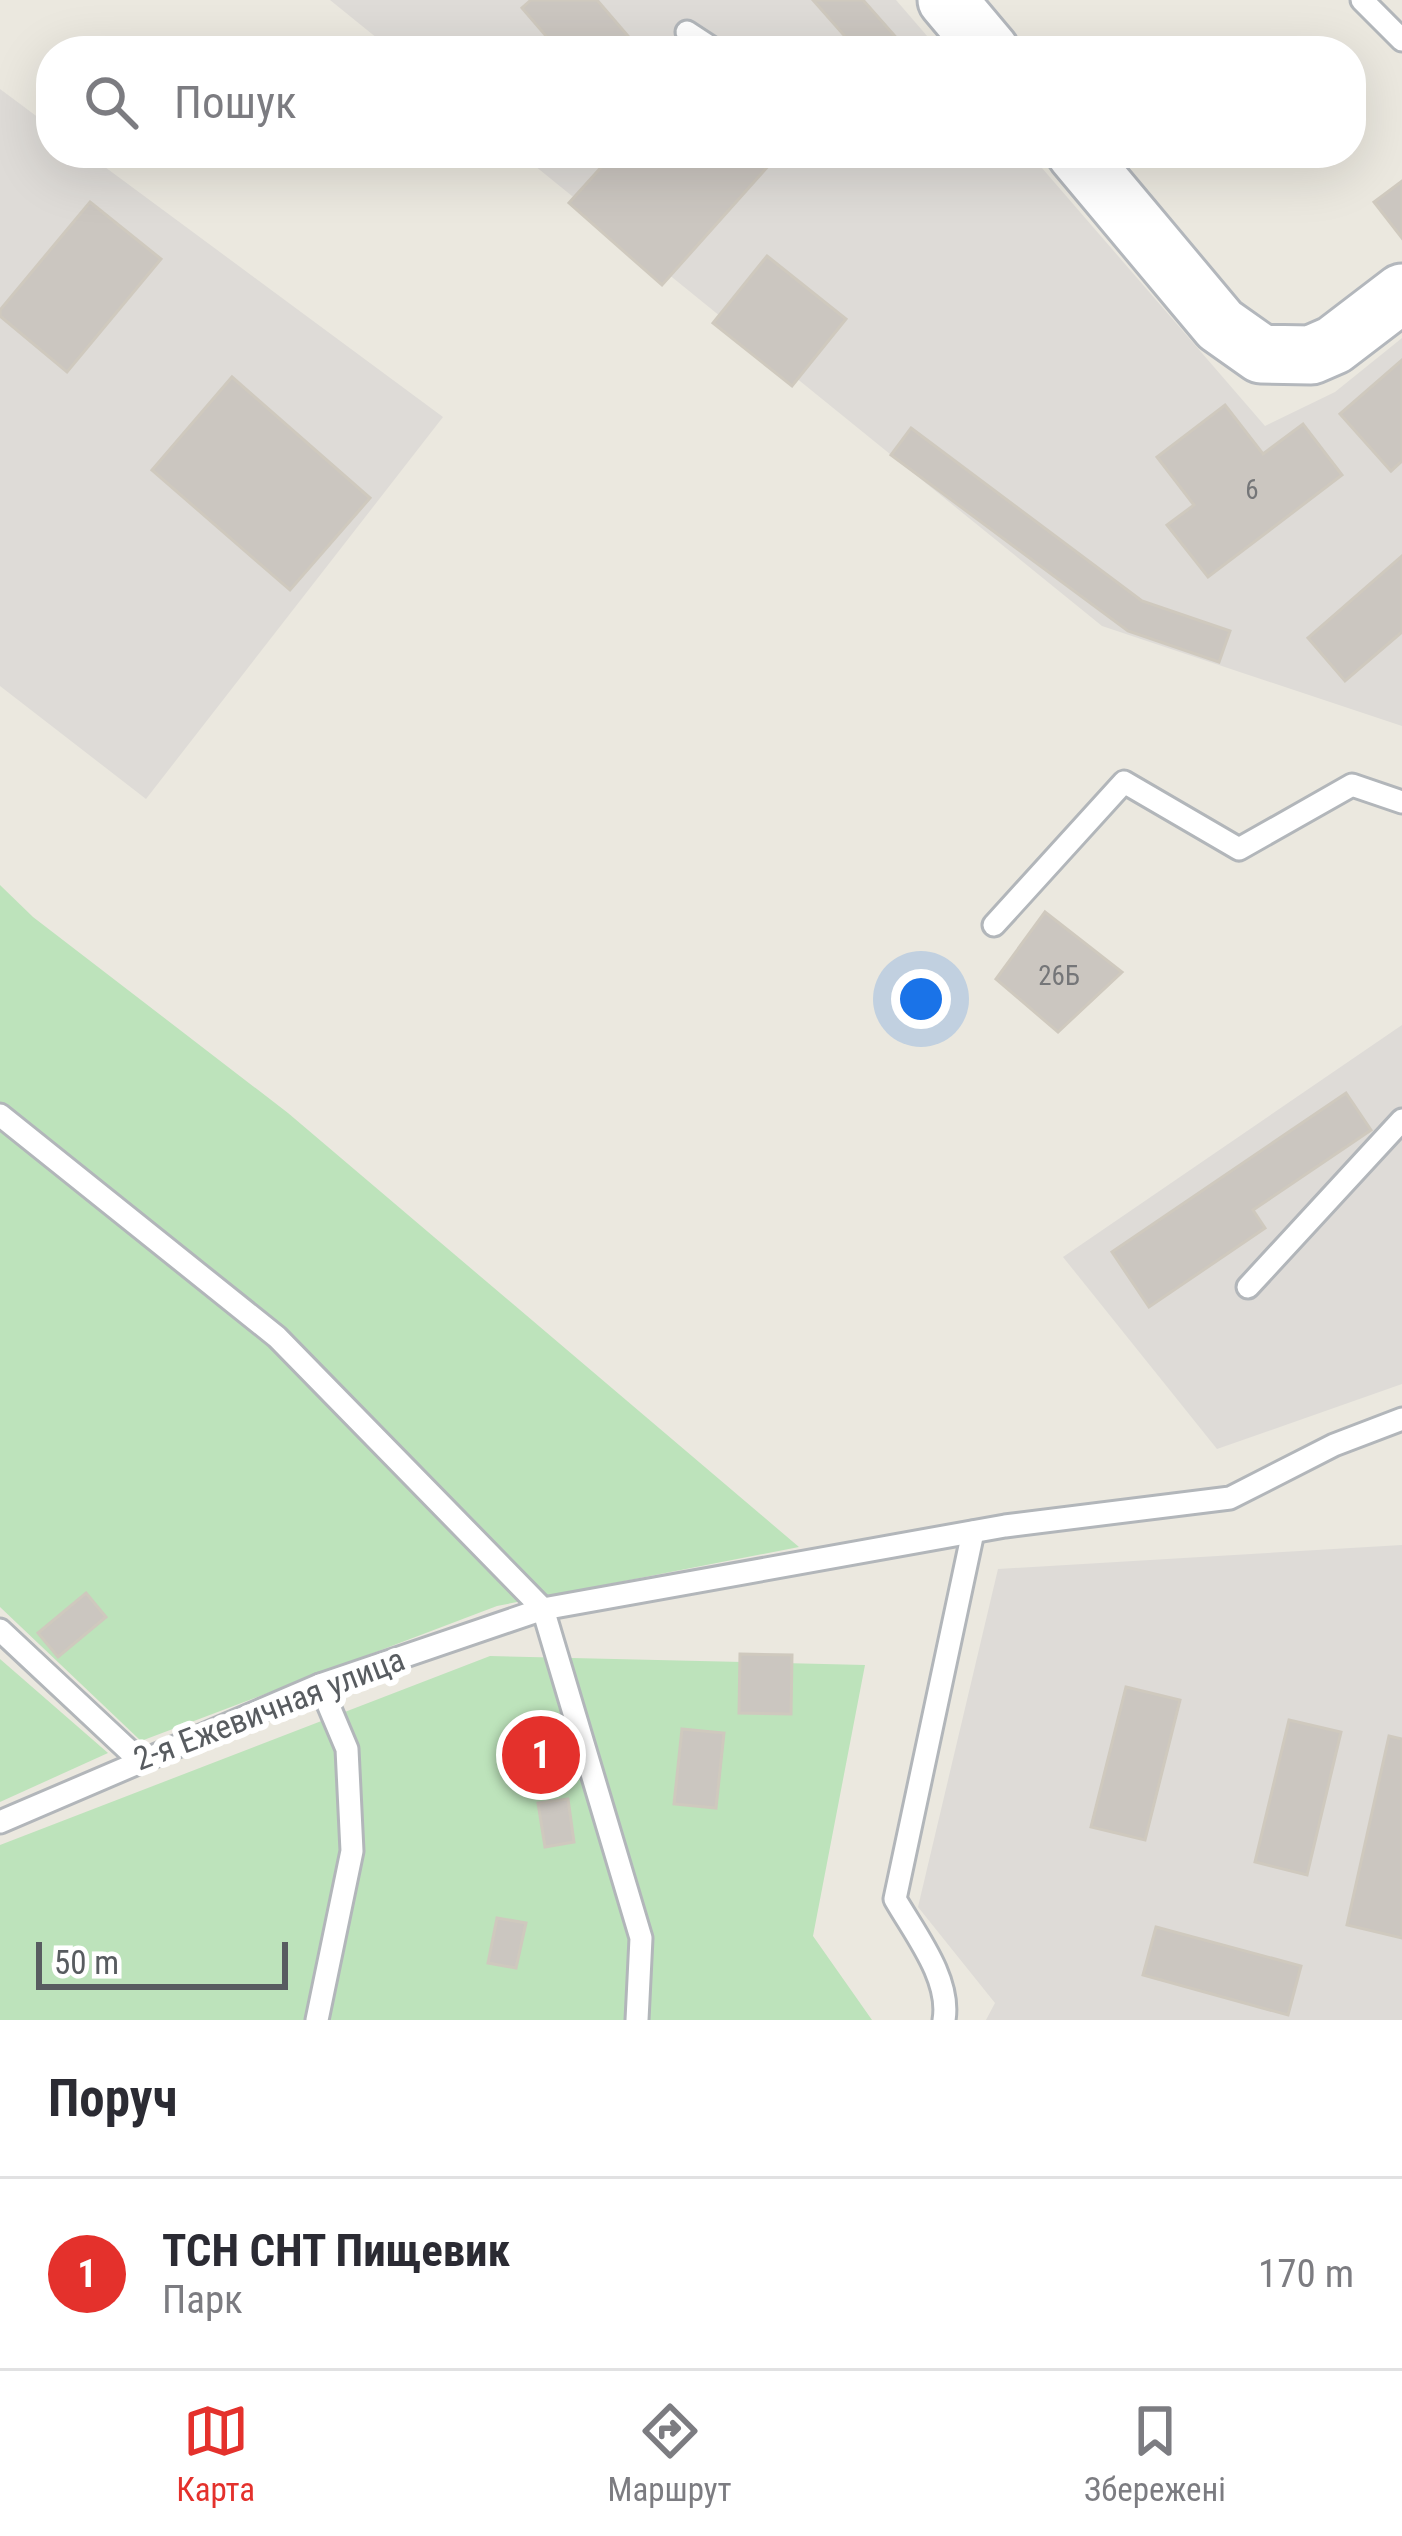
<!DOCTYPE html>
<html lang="uk">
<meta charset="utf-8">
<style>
body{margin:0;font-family:"Roboto Condensed",sans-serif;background:#f7f7f7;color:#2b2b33}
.scale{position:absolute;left:36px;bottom:30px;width:252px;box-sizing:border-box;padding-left:12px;border:6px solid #585c60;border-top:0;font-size:33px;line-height:42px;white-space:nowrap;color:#585c60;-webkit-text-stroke:9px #fff;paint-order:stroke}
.you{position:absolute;left:921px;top:999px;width:42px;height:42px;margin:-30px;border:9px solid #fff;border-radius:50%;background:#1a73e8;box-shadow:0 0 0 18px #1a73e833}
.badge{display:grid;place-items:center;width:78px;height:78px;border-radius:50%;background:#e4312c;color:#fff;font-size:39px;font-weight:700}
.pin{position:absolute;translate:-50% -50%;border:6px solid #fff;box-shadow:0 3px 12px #0006}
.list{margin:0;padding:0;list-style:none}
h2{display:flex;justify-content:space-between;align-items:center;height:156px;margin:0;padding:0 48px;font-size:51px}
h2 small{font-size:39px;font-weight:400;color:#7c7c81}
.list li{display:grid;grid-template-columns:78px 1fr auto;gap:36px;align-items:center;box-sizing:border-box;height:192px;padding:0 48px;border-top:3px solid #e1e1e2}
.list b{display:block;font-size:45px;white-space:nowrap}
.list p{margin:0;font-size:39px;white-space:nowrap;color:#7c7c81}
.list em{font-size:39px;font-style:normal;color:#7c7c81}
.icon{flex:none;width:66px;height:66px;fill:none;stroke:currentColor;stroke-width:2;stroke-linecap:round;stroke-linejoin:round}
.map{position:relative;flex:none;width:1402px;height:2020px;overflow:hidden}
.search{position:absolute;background:#fff;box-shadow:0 12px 48px #0002;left:36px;right:36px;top:36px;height:132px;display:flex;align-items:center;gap:30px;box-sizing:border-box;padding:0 42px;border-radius:48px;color:#7c7c81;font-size:45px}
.sheet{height:348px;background:#fff}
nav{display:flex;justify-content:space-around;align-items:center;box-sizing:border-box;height:168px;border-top:3px solid #e1e1e2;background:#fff;font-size:33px;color:#7c7c81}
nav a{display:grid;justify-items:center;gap:6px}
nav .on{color:#e4312c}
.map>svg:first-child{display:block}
.industrial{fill:#dedbd7}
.green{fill:#bde3bb}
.building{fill:#cbc6c0;stroke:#cfc9be;stroke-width:3}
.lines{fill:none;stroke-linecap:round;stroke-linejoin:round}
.lane-casing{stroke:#b2b6ba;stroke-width:27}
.secondary-casing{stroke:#b3b7bc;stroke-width:63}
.lane{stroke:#fff;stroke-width:21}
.secondary{stroke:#fff;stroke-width:57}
.labels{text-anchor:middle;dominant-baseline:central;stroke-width:12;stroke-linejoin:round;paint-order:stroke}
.number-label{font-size:27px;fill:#757678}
.street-label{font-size:33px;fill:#585c60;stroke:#fff}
</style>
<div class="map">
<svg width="1402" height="2020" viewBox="0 0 1402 2020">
<rect width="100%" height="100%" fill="#ebe8df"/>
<!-- industrial -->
<g class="industrial">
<polygon points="330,0 896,0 940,51 393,51"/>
<polygon points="0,89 51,127 51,153 86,153 443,417 146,799 0,686"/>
<polygon points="519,153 1029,153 1265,426 1335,392 1402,338 1402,726 1102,626"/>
<polygon points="1402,1025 1402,1384 1217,1449 1063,1257"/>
<polygon points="1402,1545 1402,2020 986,2020 995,2003 918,1907 998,1569"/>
</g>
<!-- green -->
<g class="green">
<polygon points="0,885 33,917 288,1113 799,1547 497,1606 141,1741 0,1607"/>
<polygon points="490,1656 865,1665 813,1936 872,2020 0,2020 0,1845"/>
<polygon points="0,1659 108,1753 0,1802"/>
</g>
<!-- building -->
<g class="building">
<polygon points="531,0 597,0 628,36 609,51 559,51 522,8"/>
<polygon points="813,0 863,0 908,51 858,51"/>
<polygon points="614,153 757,153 770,164 662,285 569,203"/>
<polygon points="1402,181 1402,238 1374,202"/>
<polygon points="90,202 161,259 67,372 0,316 0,310"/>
<polygon points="767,256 846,319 792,386 713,323"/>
<polygon points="1402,360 1402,461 1391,471 1340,414"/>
<polygon points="232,377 370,498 290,590 152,470"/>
<polygon points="1225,405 1263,454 1303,424 1342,475 1208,577 1167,525 1194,505 1157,457"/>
<polygon points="911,428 1142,601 1230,631 1219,662 1128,631 891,455"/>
<polygon points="1402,556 1402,632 1345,681 1308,638"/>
<polygon points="1045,912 1122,972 1058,1032 996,979"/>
<polygon points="1346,1093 1371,1130 1253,1210 1265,1228 1149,1307 1112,1252"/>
<polygon points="86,1593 106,1617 58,1657 38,1633"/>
<polygon points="740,1654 792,1655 791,1714 739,1713"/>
<polygon points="1126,1687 1180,1700 1145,1840 1091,1827"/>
<polygon points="1289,1720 1341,1732 1307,1875 1255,1862"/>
<polygon points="682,1729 724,1733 716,1808 674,1804"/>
<polygon points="1389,1736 1402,1739 1402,1938 1347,1925"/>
<polygon points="568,1799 574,1842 545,1847 538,1803"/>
<polygon points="497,1918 526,1923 516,1968 488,1963"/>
<polygon points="1156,1927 1301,1966 1288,2015 1143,1975"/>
</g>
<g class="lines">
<!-- lane casing -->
<g class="lane-casing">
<g id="lane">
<polyline points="1362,0 1402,40"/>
<polyline points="687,32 716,51"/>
<polyline points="994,925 1124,782 1239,849 1352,785 1402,802"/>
<polyline points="0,1115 277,1337 543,1609 641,1938 637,2020"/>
<polyline points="1248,1287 1402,1120"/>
<polyline points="0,1630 138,1759"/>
<polyline points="0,1822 320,1685 543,1609 1005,1526 1230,1498 1334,1445 1402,1419"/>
<polyline points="317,2020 352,1851 347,1749 320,1685"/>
<path d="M944 2020C951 1979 915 1934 895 1899L973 1532"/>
</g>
</g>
<!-- secondary casing -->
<g class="secondary-casing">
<g id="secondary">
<polyline points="947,0 990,51"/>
<polyline points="1076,153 1220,325 1261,354 1311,355 1334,345 1402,293"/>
</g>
</g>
<!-- lane -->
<use href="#lane" class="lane"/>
<!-- secondary -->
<use href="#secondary" class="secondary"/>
</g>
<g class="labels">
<!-- number labels -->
<g class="number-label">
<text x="1252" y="490">6</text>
<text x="1059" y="976">26Б</text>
</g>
<!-- street labels -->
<g class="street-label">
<text transform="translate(269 1709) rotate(-21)">2-я Ежевичная улица</text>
</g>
</g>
</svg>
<div class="scale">50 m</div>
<div class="you"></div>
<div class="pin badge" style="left:541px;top:1755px">1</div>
<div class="search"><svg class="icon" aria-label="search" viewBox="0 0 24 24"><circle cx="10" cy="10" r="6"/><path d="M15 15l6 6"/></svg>Пошук</div>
</div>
<section class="sheet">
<h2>Поруч<small></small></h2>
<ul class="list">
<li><span class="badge">1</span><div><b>ТСН СНТ Пищевик</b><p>Парк</p></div><em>170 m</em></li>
</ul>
</section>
<nav>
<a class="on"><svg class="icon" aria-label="map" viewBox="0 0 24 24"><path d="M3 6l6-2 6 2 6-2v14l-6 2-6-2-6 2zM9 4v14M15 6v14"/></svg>Карта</a>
<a><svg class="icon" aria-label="directions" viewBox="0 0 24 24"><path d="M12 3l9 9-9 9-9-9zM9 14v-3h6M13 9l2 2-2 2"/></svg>Маршрут</a>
<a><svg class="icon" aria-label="saved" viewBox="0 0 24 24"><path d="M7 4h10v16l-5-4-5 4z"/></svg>Збережені</a>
</nav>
